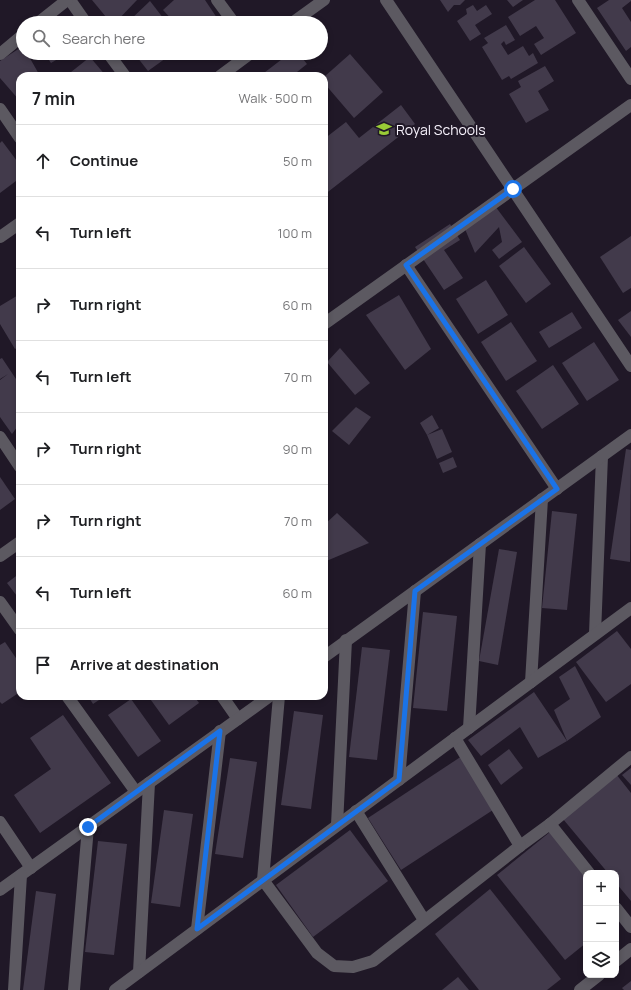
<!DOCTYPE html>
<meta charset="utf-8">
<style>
body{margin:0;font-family:Manrope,sans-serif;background:#f6f6f6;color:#202124}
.controls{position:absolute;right:12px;bottom:12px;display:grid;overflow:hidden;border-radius:8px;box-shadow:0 2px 6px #0003}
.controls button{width:36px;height:36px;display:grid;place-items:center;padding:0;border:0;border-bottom:1px solid #e0e0e0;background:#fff;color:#202124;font:20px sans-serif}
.stop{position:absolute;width:12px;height:12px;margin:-9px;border:3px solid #1a73e8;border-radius:50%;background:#fff}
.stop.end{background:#1a73e8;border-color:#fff;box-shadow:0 1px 4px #0008}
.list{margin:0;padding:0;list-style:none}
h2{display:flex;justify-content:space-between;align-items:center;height:52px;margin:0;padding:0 16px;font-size:17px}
h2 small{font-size:13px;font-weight:400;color:#757577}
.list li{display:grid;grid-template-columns:26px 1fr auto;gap:12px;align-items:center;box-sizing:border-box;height:72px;padding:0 16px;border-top:1px solid #e0e0e0}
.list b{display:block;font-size:15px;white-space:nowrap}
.list em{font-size:13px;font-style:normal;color:#757577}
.icon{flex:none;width:22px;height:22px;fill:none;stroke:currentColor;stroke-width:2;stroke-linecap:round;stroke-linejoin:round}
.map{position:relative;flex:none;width:631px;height:990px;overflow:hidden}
.search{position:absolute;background:#fff;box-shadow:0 2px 6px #0003;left:16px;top:16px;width:312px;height:44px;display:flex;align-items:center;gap:10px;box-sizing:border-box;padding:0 14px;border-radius:22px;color:#757577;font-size:15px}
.panel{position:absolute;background:#fff;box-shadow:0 2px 6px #0003;left:16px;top:72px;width:312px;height:628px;border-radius:12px}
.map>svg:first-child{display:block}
.building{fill:#423a4b}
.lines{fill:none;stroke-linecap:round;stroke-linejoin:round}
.street{stroke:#5c5961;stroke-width:12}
.route{stroke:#1a73e8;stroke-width:5}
.labels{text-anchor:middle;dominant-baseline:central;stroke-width:4;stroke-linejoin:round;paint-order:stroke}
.poi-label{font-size:14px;fill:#f7f2fc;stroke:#201827;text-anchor:start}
</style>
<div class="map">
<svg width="631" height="990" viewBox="0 0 631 990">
<rect width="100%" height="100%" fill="#201827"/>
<!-- building -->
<g class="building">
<polygon points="92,0 137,0 115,23 111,23"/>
<polygon points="174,0 205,0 217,18 211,23 175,23 163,10"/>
<polygon points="440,0 465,0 460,5 454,5 448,12"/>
<polygon points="507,0 523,0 513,7"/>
<polygon points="535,0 555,0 576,33 541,55 534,44 544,38 536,26 520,36 508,17"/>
<polygon points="609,0 631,0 631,1 622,8 631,22 631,47 626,51 597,8"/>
<polygon points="150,1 167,23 127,23"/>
<polygon points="473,5 477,11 486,5 492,14 475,25 481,34 470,41 457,21 467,14 466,9"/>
<polygon points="55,14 61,23 44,23"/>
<polygon points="506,25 515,40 506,45 504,41 501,44 508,55 523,46 529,56 533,53 538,63 511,79 509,76 502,80 482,47 488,43 484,38"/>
<polygon points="23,46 23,53 27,53 40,76 20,76 20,101 0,78 0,61"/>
<polygon points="44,53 68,53 51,63"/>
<polygon points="134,53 173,53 148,71"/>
<polygon points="290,53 298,53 307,64 292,76 260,76"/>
<polygon points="350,54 383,92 354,118 324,83 324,77"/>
<polygon points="90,57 106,76 66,76"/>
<polygon points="545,66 554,81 538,91 549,110 526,123 509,94 521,87 518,81"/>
<polygon points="401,105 415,124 324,195 324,139 346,122 359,138"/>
<polygon points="2,141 20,165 20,178 0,193 0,143"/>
<polygon points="495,206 522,242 499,259 492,250 502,242 499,227 475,253 465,229"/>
<polygon points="450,224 460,240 444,250 463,278 444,290 415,247"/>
<polygon points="631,236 631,288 623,293 600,257"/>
<polygon points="524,247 551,284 526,303 499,266"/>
<polygon points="486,280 508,315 478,334 456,299"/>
<polygon points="20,294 20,346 15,349 0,324 0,306"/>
<polygon points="399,295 431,349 405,370 366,315"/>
<polygon points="631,311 631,337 618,320"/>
<polygon points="572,312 582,328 549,348 539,332"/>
<polygon points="511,322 537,361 506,381 481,342"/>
<polygon points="594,342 619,380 587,401 562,363"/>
<polygon points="340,348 370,383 355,395 327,362"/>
<polygon points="2,358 20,385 20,423 12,434 0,417 0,380 8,374 0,379 0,359"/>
<polygon points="553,365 579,404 542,429 516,391"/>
<polygon points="356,407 371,417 349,445 332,431"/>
<polygon points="432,415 439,428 427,435 442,429 452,452 437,459 427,435 420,423"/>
<polygon points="626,449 631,450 630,562 610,559"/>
<polygon points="453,457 457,467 443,473 439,463"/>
<polygon points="0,477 15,499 0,510"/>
<polygon points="552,511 577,514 567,610 542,608"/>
<polygon points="337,513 369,543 324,562 324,525"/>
<polygon points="499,549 517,552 498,665 479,661"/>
<polygon points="20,573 20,600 7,583"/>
<polygon points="423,612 457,616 447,711 413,708"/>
<polygon points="617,631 631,649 631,684 606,702 576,662"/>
<polygon points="5,642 20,664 20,692 2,704 0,702 0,645"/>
<polygon points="362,647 390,650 377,760 349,757"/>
<polygon points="575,666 601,717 567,741 554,710 570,699 559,677"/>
<polygon points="534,692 567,741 538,758 520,727 481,756 468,740"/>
<polygon points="88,696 105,696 93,704"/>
<polygon points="148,696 194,696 199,703 169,725"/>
<polygon points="131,699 161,741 138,757 108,715"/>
<polygon points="294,711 323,715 311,809 281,805"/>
<polygon points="63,715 111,783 40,833 14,795 51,769 30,738"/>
<polygon points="509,749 523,768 501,785 488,765"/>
<polygon points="462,756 496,808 401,870 368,818"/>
<polygon points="230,758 257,762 243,858 215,854"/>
<polygon points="631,768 631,785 622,775"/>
<polygon points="616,774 631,793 631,901 616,883 616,873 608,873 563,819"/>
<polygon points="164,810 193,814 180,907 151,903"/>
<polygon points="350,830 388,881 313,937 276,885"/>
<polygon points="550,832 586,877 586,943 565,960 497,875"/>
<polygon points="98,841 127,844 114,955 85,952"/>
<polygon points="490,889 561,979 547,990 479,990 435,934"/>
<polygon points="36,891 56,894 44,990 23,990"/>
<polygon points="458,977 469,990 442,990"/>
<polygon points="631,981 631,990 624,990 622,988"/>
</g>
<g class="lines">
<!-- street -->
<g class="street">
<polyline points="70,0 86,23"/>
<polyline points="217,0 234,23"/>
<polyline points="386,0 631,366"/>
<polyline points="578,0 631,79"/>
<polyline points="38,23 67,0"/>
<polyline points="292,23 324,0"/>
<polyline points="108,53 125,76"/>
<polyline points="0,54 23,35"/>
<polyline points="220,76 251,53"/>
<polyline points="0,109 20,138"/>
<polyline points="0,237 20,223"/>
<polyline points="406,265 557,489"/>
<polyline points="324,324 631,105"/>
<polyline points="0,437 20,467"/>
<polyline points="0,556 20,542"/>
<polyline points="0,602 20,630"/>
<polyline points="595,634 602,456"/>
<polyline points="324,657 631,435"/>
<polyline points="531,682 542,499"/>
<polyline points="67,696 136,792"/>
<polyline points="222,696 238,719"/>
<polyline points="279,696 263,880 317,953 334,966 353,967 373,961 520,846 550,824 631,757"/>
<polyline points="469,728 480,544"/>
<polyline points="455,738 520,846"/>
<polyline points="399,780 415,591"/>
<polyline points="356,811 424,920"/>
<polyline points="0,822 31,868"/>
<polyline points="550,824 589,873"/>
<polyline points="337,825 346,640"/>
<polyline points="0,890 270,696"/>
<polyline points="616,908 631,927"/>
<polyline points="197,929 220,731"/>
<polyline points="616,961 631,949"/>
<polyline points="139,972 149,783"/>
<polyline points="14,990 21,875"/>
<polyline points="74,990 88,827"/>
<polyline points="115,990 631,608"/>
<polyline points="580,990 599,975"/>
</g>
</g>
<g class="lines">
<!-- route -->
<polyline class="route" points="88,827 220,731 197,929 399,780 415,591 557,489 406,265 513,189"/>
</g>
<!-- icons -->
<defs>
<g id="school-bare" transform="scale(1.2)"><path d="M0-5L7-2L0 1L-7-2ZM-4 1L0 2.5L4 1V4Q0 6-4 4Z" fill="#99cb36" stroke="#201827" stroke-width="2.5" paint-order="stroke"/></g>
</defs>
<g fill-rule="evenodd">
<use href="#school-bare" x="384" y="129"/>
</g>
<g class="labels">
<!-- poi labels -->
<g class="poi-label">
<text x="396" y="129">Royal Schools</text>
</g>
</g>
</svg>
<div class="controls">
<button>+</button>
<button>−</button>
<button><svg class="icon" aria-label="layers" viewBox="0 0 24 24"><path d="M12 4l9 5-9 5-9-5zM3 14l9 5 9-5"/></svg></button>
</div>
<div class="stop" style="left:513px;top:189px"></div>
<div class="stop end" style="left:88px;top:827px"></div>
<div class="search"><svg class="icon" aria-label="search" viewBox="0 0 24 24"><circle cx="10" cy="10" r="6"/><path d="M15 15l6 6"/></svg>Search here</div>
<section class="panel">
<h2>7 min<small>Walk · 500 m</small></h2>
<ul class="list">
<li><svg class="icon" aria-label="ahead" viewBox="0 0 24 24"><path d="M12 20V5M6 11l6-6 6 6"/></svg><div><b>Continue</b></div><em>50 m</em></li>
<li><svg class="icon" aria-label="left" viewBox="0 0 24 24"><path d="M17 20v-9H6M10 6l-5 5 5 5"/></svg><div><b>Turn left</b></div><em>100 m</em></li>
<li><svg class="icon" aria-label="right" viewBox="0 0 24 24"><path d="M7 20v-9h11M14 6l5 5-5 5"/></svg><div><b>Turn right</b></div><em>60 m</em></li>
<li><svg class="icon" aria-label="left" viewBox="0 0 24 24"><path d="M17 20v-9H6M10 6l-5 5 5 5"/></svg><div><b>Turn left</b></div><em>70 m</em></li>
<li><svg class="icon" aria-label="right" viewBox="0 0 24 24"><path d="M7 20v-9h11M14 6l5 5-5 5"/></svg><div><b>Turn right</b></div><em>90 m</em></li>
<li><svg class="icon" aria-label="right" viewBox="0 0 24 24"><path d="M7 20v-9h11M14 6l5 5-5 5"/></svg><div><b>Turn right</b></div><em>70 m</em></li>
<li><svg class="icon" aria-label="left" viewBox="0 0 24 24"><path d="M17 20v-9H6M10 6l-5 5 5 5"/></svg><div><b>Turn left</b></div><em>60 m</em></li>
<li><svg class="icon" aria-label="arrive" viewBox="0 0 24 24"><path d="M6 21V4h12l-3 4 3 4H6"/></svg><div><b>Arrive at destination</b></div></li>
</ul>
</section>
</div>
